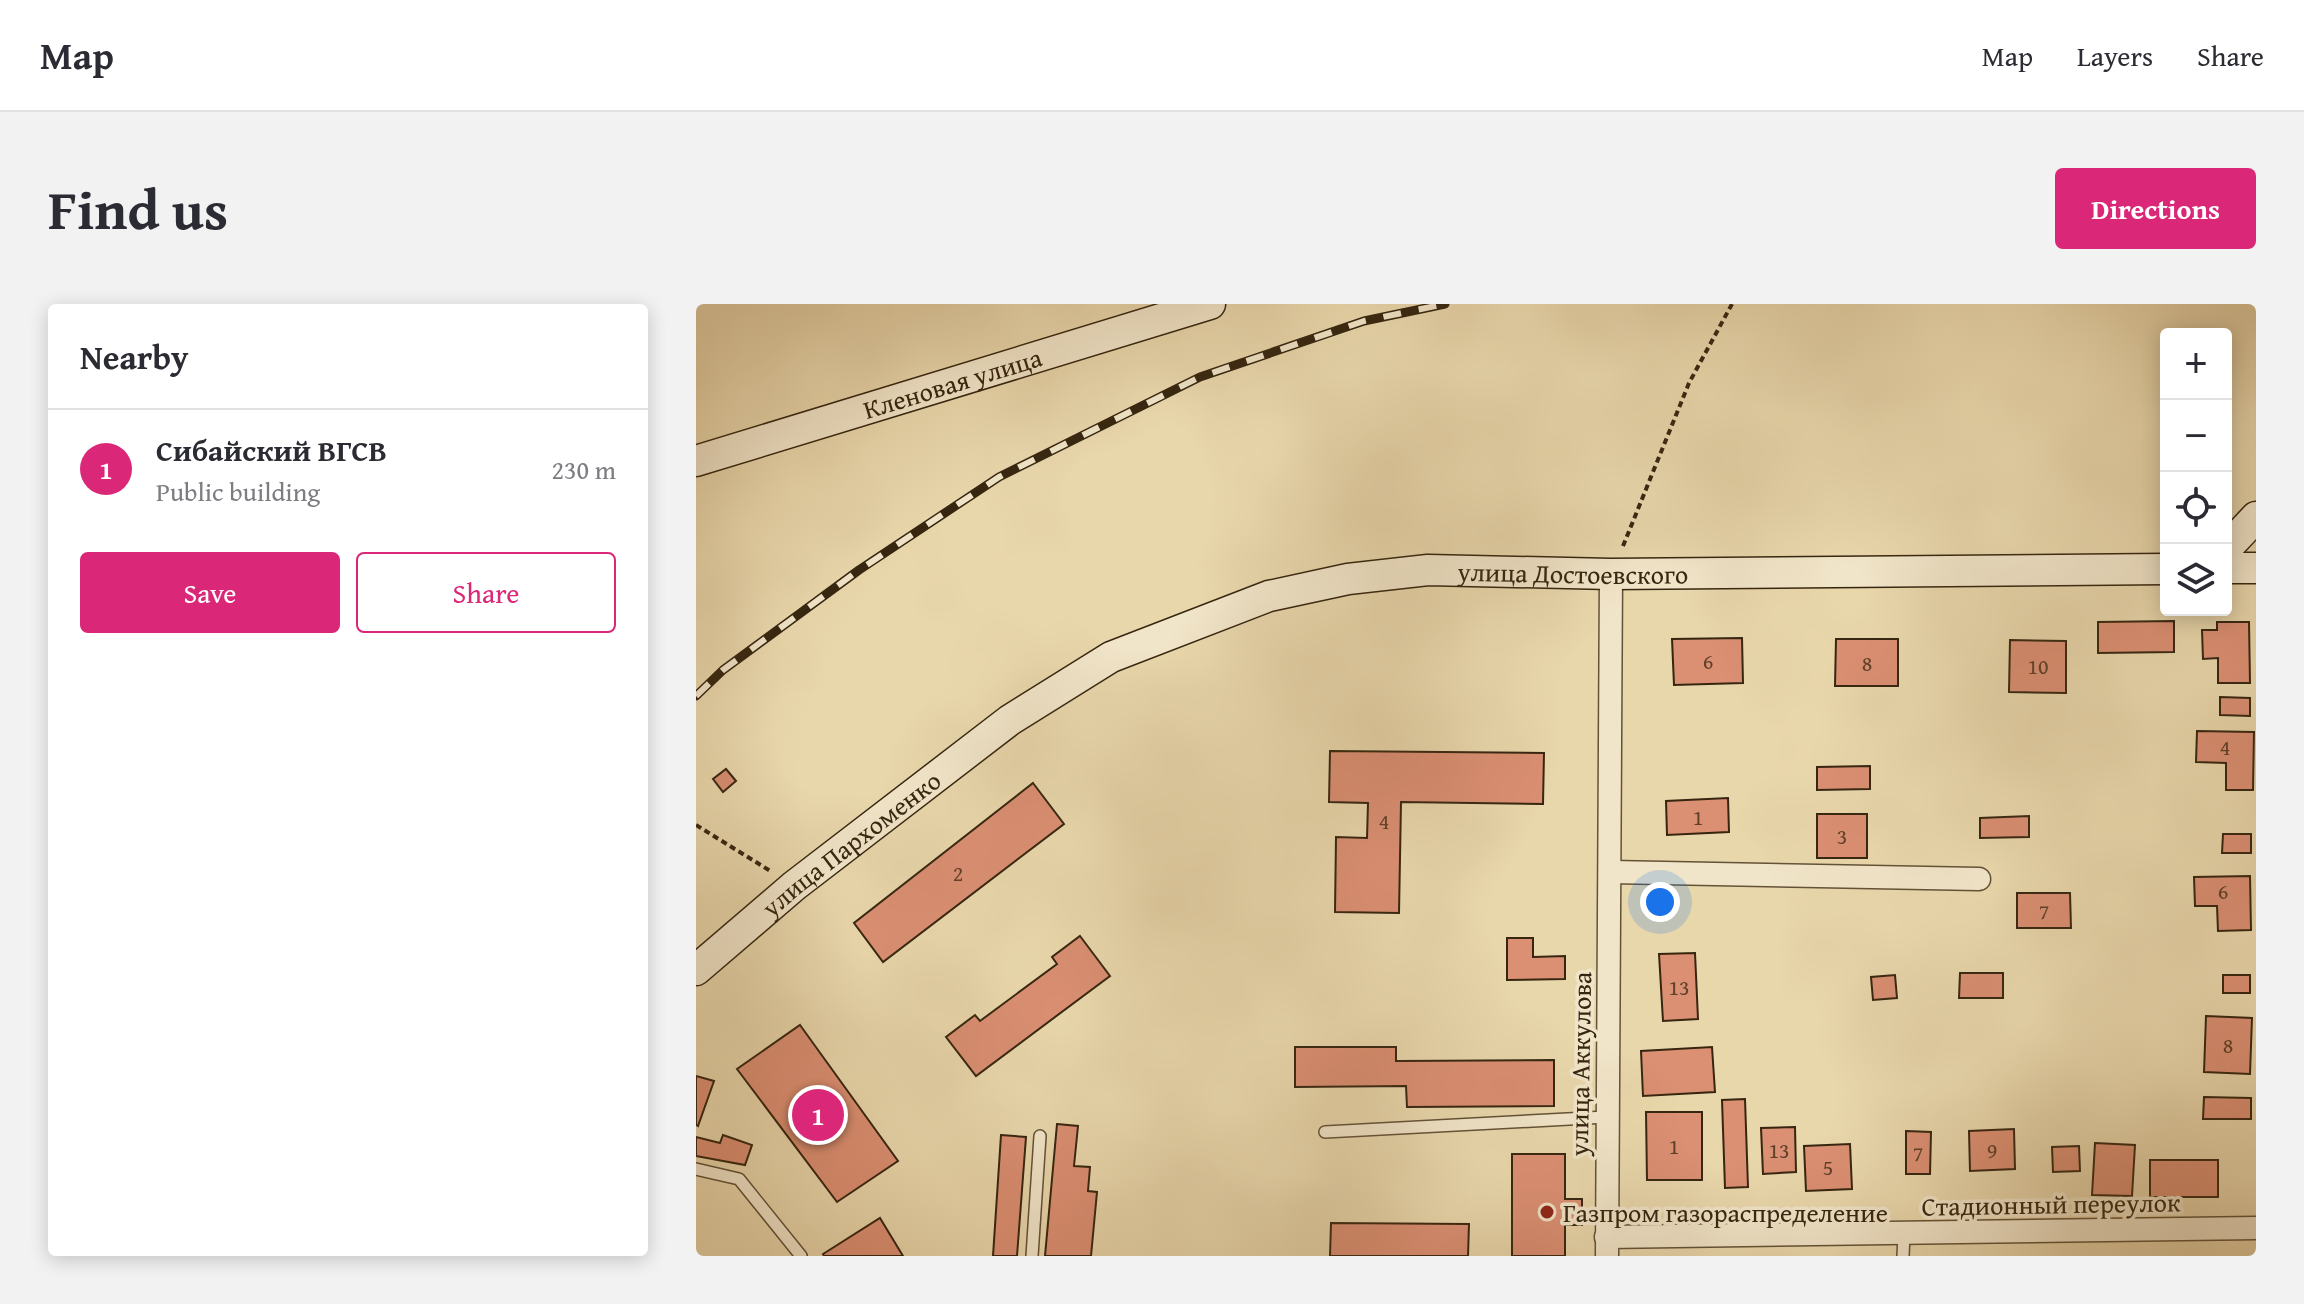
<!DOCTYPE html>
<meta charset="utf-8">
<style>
body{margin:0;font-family:"Gentium Book Plus",serif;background:#f2f2f3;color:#2b2b33}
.controls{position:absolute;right:24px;top:24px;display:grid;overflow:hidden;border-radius:8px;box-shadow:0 4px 20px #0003}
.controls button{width:72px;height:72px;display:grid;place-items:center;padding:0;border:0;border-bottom:2px solid #e1e1e2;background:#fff;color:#2b2b33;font:40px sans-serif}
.you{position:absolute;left:964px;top:598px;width:28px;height:28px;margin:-20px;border:6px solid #fff;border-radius:50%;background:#1a73e8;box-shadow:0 0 0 12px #1a73e833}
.badge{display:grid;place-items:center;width:52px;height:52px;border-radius:50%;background:#db2777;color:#fff;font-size:26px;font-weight:700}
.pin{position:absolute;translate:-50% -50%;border:4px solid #fff;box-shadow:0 2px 8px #0006}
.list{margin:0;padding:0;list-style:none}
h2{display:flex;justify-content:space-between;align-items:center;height:104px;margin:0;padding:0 32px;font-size:34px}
h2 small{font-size:26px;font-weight:400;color:#7c7c81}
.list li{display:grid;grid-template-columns:52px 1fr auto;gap:24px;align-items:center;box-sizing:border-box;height:120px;padding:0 32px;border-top:2px solid #e1e1e2}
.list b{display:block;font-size:30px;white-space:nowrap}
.list p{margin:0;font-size:26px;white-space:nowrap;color:#7c7c81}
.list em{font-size:26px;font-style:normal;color:#7c7c81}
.actions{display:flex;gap:16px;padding:24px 32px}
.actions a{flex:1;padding:18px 0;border:2px solid #db2777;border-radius:8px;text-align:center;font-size:28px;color:#db2777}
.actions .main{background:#db2777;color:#fff}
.icon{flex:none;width:44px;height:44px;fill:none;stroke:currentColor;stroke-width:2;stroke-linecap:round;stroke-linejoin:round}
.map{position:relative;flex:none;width:1560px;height:952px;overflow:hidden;border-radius:8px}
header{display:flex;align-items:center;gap:48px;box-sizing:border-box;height:112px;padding:0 40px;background:#fff;border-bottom:2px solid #e1e1e2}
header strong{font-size:38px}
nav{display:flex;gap:44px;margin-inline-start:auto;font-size:28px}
.intro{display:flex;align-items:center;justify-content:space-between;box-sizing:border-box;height:192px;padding:0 48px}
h1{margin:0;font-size:56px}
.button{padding:20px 36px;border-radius:8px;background:#db2777;color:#fff;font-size:28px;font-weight:700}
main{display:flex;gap:48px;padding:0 48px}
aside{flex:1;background:#fff;border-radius:8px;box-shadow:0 4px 20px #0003}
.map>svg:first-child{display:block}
.building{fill:#db8f73;stroke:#362610;stroke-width:2}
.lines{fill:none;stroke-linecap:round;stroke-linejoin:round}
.service-casing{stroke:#635237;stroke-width:14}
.minor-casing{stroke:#635237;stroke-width:25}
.secondary-casing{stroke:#362610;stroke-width:33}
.path{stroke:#362610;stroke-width:4;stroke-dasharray:6 4;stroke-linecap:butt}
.service{stroke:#f1e5c9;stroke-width:11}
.minor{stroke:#f1e5c9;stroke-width:22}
.secondary{stroke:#f1e5c9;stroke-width:30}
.rail-casing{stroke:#362610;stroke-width:9}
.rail{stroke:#f1e5c9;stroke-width:6;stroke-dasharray:18;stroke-linecap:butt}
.poi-dot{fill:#8f2418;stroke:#f1e5c9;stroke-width:3}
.labels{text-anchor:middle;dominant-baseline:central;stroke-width:7;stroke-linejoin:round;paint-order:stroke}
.number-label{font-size:22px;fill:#5f4029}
.street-label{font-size:26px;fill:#362610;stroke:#f1e5c9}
.poi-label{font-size:26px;fill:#362610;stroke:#f1e5c9;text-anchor:start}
</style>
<header>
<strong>Map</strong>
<nav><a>Map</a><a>Layers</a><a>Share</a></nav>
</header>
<div class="intro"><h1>Find us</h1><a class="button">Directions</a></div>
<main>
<aside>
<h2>Nearby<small></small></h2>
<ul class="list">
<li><span class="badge">1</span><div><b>Сибайский ВГСВ</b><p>Public building</p></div><em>230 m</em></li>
</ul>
<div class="actions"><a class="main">Save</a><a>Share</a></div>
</aside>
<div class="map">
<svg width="1560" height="952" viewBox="0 0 1560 952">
<rect width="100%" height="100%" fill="#e9d7ac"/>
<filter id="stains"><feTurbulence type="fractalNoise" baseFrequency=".0025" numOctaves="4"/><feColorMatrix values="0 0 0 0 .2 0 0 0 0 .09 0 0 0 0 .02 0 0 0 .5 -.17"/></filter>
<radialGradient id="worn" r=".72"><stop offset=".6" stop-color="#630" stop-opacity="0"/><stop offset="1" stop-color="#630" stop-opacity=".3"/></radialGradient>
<!-- building -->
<g class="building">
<polygon points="1478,317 1478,348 1402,349 1402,318"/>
<polygon points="1521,318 1553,318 1554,379 1522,379 1522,354 1507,355 1506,326 1521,326"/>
<polygon points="1046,334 1047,379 978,381 976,335"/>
<polygon points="1140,335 1202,335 1202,382 1139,382"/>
<polygon points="1314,336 1370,337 1370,389 1313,388"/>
<polygon points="1524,393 1554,394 1554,412 1524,411"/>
<polygon points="1501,427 1558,428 1557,486 1530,486 1530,459 1500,458"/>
<polygon points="634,447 848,449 847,500 705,498 703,609 639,608 640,533 671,534 672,499 633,498"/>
<polygon points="1174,462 1174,485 1121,486 1121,463"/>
<polygon points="30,465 40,477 27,488 17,475"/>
<polygon points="337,479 368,520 187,658 158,619"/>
<polygon points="1032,494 1033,528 971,531 970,497"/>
<rect x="1121" y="510" width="50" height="44"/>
<polygon points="1333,512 1333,533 1284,534 1284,514"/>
<polygon points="1527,530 1555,530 1555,549 1526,549"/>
<polygon points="1554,572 1555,626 1522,627 1521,602 1499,602 1498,573"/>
<polygon points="1321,589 1374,589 1375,624 1321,624"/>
<polygon points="384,632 414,672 280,772 250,733 279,711 284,717 361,660 356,653"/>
<polygon points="811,634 837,634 837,653 869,652 869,675 811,676"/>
<polygon points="999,649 1002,715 967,717 963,650"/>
<polygon points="1264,669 1307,669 1307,694 1263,694"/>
<polygon points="1199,671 1201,694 1177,696 1175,673"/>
<rect x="1527" y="671" width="27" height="18"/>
<polygon points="1510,712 1556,714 1554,770 1508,768"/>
<polygon points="104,721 202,857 141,898 41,765"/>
<polygon points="599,743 700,743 700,757 858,756 858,802 711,803 710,782 599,783"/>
<polygon points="1016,743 1019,788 947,792 945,747"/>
<polygon points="0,772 18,777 2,822 0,821"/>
<polygon points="1508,793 1555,794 1555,815 1507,815"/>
<polygon points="1049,795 1052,883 1029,884 1026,796"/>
<polygon points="950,808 1006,808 1006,876 951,876"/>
<polygon points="361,820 382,822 378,862 394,863 392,887 401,888 395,952 349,952"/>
<polygon points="1099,823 1100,868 1067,870 1065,824"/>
<polygon points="1318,825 1319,865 1274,867 1273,827"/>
<polygon points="1210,827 1235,828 1234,870 1210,870"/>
<polygon points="27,831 56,841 49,861 0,852 0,833 24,839"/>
<polygon points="305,831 330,833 321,952 297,952"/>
<polygon points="1399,839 1439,841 1436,892 1396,891"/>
<polygon points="1154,840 1156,885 1110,887 1108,842"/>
<polygon points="1383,842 1384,867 1357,868 1356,843"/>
<polygon points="816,850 869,850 869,895 886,895 886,921 869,921 869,952 816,952"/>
<rect x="1454" y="856" width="68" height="37"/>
<polygon points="184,914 207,952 128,952 127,950"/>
<polygon points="635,919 773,920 772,952 634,952"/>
</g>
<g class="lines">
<!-- service casing -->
<g class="service-casing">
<g id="service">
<polyline points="629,828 910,813"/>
<polyline points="0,865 43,875 105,952"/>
<polyline points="336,952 344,832"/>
<polyline points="1207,952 1208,931"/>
</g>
</g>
<!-- minor casing -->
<g class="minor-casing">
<g id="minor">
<polyline points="915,568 1283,575"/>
<polyline points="910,933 1560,924"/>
<polyline points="911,952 915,270"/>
</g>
</g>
<!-- secondary casing -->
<g class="secondary-casing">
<g id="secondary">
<path id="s1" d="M0 157 514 0"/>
<polyline points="1530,245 1560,213"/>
<polyline points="1530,264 1560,264"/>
<path id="s2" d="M0 666 98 582 314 416 415 353 573 292 652 275 732 266 915 270 1470 265"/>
</g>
</g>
<!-- path -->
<g class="path">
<polyline points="927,242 993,79 1036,0"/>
<polyline points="0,521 76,568"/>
</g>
<!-- service -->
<use href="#service" class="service"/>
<!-- minor -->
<use href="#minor" class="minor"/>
<!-- secondary -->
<use href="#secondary" class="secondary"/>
<!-- rail casing -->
<g class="rail-casing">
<polyline id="rail" points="0,392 27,366 163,266 303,173 504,73 668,17 749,0"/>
</g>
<!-- rail -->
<use href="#rail" class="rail"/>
</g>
<!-- markers -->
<circle class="poi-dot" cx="851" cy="908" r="8"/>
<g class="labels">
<!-- number labels -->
<g class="number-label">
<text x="1012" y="357">6</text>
<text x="1171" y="359">8</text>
<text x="1342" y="362">10</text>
<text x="1529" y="443">4</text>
<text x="1002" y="513">1</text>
<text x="688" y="517">4</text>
<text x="1146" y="532">3</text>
<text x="262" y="569">2</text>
<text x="1527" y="587">6</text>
<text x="1348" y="607">7</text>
<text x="983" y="683">13</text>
<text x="1532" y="741">8</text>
<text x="978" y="842">1</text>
<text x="1083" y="846">13</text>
<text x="1296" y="846">9</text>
<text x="1222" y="849">7</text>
<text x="1132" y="863">5</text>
</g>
<!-- street labels -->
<g class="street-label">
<text stroke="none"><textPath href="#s1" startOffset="268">Кленовая улица</textPath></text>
<text stroke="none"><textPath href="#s2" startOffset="996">улица Достоевского</textPath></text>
<text stroke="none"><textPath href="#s2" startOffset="200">улица Пархоменко</textPath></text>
<text transform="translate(884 760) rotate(-89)">улица Аккулова</text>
<text transform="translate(1355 900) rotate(-1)">Стадионный переулок</text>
</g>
<!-- poi labels -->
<g class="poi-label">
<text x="867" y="908">Газпром газораспределение</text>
</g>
</g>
<rect width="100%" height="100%" filter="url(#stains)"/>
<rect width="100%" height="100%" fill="url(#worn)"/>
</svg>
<div class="controls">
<button>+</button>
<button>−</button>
<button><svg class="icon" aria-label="locate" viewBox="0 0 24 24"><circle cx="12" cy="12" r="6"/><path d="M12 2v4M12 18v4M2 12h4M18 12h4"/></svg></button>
<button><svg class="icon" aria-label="layers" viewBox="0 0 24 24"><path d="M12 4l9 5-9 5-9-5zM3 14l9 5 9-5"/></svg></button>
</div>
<div class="you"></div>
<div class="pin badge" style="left:122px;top:811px">1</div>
</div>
</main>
